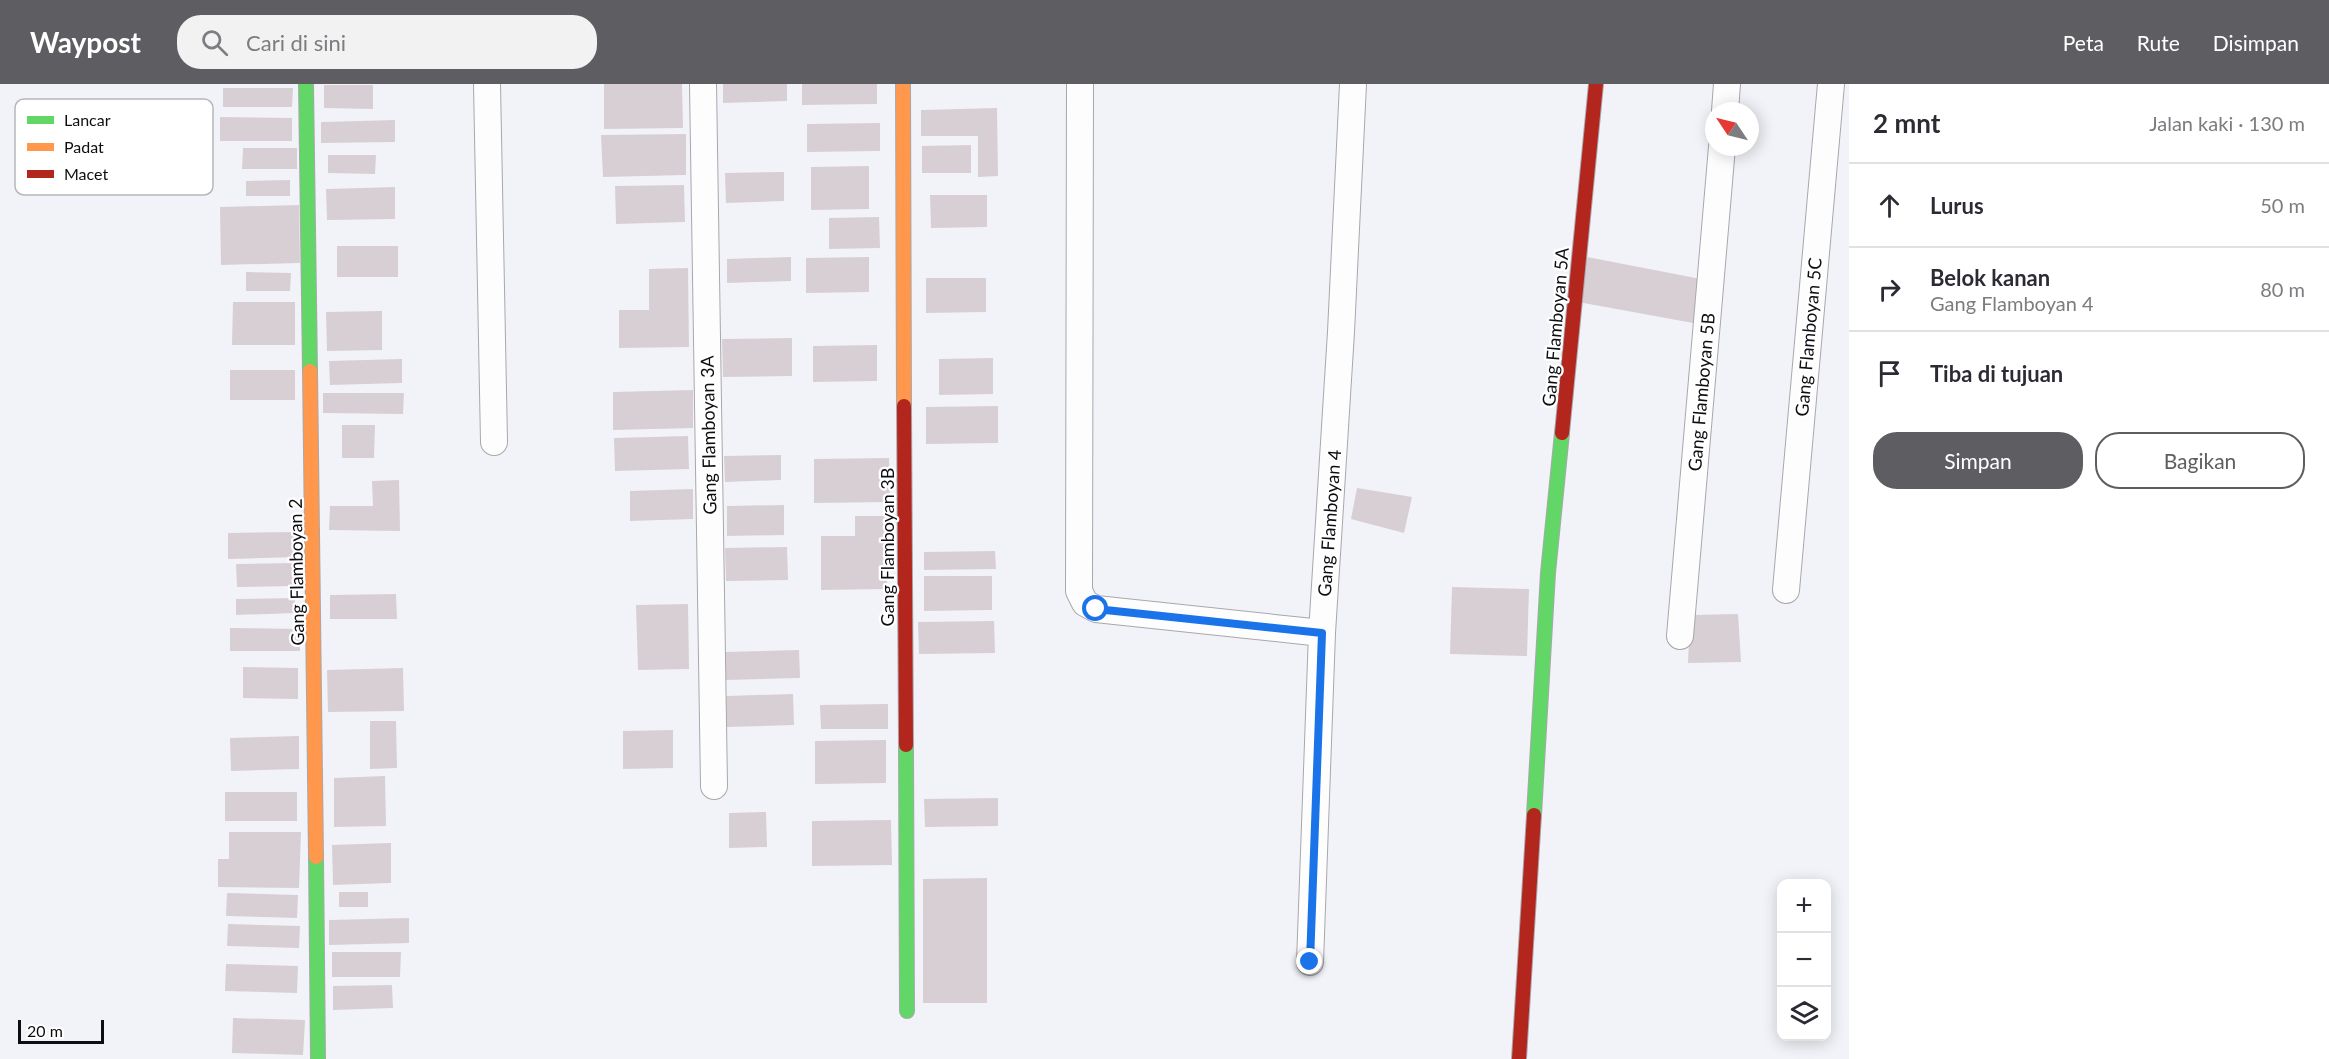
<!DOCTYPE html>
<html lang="id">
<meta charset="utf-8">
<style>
body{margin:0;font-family:Lato,sans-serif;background:#f2f2f3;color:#2b2b33}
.controls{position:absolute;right:18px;bottom:18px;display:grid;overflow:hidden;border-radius:12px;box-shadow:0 3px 15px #0003}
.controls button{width:54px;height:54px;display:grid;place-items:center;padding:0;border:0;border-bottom:2px solid #e1e1e2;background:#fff;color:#2b2b33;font:30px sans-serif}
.compass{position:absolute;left:1705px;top:18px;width:54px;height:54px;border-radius:50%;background:#fff;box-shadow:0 3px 15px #0003;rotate:305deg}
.scale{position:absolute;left:18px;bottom:15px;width:86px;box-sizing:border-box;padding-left:6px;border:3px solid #0e0e12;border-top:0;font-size:16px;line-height:21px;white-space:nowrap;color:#0e0e12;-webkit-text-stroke:4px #fff;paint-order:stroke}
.stop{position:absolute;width:18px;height:18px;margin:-14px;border:4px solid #1a73e8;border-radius:50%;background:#fff}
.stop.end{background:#1a73e8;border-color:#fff;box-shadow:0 2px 6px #0008}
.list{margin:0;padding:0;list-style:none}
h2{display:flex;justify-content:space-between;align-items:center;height:78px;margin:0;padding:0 24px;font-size:26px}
h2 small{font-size:20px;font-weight:400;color:#7c7c81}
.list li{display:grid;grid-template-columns:39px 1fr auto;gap:18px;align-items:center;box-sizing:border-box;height:84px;padding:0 24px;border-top:2px solid #e1e1e2}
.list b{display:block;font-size:22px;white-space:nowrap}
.list p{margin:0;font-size:20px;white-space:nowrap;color:#7c7c81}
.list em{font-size:20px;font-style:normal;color:#7c7c81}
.actions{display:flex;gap:12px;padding:18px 24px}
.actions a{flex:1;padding:14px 0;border:2px solid #5e5e62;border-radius:24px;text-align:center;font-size:21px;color:#5e5e62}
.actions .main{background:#5e5e62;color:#fff}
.icon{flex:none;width:33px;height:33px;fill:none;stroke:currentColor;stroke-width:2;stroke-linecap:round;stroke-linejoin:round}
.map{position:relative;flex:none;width:1849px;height:975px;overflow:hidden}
header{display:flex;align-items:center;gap:36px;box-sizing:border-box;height:84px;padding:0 30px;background:#5e5e62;color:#fff}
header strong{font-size:28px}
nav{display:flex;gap:33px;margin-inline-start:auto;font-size:21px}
.search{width:420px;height:54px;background:#f2f2f3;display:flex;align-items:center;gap:15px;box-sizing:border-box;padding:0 21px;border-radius:24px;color:#7c7c81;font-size:22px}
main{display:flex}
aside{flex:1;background:#fff}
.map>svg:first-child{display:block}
.building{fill:#d8cfd5}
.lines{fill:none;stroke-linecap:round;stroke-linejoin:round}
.street-casing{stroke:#a8a8ac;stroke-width:28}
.fast-casing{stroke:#a8a8ac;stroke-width:16}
.slow-casing{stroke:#a8a8ac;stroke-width:16}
.jam-casing{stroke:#a8a8ac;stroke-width:16}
.street{stroke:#fdfdfe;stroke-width:26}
.fast{stroke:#63d668;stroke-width:14}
.slow{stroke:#ff974d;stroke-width:14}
.jam{stroke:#b3261e;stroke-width:14}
.route{stroke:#1a73e8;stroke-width:8}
.labels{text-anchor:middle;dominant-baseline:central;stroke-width:4.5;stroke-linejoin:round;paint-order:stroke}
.street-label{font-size:18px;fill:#0e0e12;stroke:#fff}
.key{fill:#fff;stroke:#b7b7b8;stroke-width:1.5}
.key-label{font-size:16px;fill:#0e0e12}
</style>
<header>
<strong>Waypost</strong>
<div class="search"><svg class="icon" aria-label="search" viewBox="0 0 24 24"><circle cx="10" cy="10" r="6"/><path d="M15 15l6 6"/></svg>Cari di sini</div>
<nav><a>Peta</a><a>Rute</a><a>Disimpan</a></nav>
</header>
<main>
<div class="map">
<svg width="1849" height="975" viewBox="0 0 1849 975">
<rect width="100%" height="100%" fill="#f2f3f8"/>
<!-- building -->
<g class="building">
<polygon points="604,0 682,0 683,44 604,45"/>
<polygon points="723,0 787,0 787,17 723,19"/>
<polygon points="802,0 877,0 877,20 802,21"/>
<polygon points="324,1 373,1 373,25 324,24"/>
<polygon points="223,4 293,4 292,23 223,23"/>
<polygon points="997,24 998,92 978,93 978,52 921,52 921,26"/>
<polygon points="220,33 292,34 292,57 220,57"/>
<polygon points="395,36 395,58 321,59 321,38"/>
<polygon points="880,39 880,67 807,68 807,40"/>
<polygon points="686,50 686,91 603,93 601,51"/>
<polygon points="971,61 971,89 922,89 922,62"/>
<polygon points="243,64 297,64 297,85 242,85"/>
<polygon points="328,71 376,71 375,90 328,89"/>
<polygon points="869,82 869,125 811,126 811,83"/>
<polygon points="784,88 784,117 726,119 725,89"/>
<polygon points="290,96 290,112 246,112 246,97"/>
<polygon points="684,101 685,138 616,140 615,102"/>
<polygon points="395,103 395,135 327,136 326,105"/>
<polygon points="930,111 987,111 987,143 931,144"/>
<polygon points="299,121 300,179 221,181 220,123"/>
<polygon points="879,133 880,164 829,165 829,134"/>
<rect x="337" y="162" width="61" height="31"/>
<polygon points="791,173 791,197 727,199 727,175"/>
<polygon points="869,173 869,208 806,209 806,174"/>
<polygon points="1587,173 1701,195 1693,239 1578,218"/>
<polygon points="688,184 689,263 619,264 619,226 649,226 649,185"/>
<polygon points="246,188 291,189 290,207 246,207"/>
<polygon points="926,194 986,194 986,228 926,229"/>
<polygon points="233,218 295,218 295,261 232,261"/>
<polygon points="382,227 382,266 327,267 326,228"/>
<polygon points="792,254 792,292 723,293 722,255"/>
<polygon points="877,261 877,297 813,298 813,262"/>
<polygon points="993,274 993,310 939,311 939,275"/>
<polygon points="402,275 402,299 330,301 329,277"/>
<rect x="230" y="286" width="65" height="30"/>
<polygon points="693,306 693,344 613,346 613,308"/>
<polygon points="323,309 404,309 403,330 323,329"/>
<polygon points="998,322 998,359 926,360 926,323"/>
<polygon points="342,341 375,341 374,374 342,374"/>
<polygon points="688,352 689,385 615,387 614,354"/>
<polygon points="781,371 781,396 725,398 724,372"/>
<polygon points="889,374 890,418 814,419 814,375"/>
<polygon points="399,396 400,447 329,446 330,422 373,422 372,397"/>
<polygon points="1357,404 1412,413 1404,449 1351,435"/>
<polygon points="693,405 693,435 630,437 630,407"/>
<polygon points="784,421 784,451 727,452 727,422"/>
<polygon points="855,432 887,432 887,505 821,506 821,452 855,452"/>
<polygon points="297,448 297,473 228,475 228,449"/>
<polygon points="787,463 788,496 726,497 725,464"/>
<polygon points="995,467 996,485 924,486 924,468"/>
<polygon points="294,479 295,502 237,503 236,480"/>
<polygon points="924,492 992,492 992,526 924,527"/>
<polygon points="1452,503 1529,505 1527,572 1450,570"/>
<polygon points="396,510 397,535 330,535 330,511"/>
<polygon points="295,514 295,529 236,531 236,515"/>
<polygon points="688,520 689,585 638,586 636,521"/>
<polygon points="1738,530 1741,578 1688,579 1690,531"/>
<polygon points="994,537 995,569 919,570 918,538"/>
<polygon points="230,544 300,545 300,567 230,567"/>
<polygon points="799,566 800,594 726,596 725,568"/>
<polygon points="243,583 298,584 298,615 243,614"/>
<polygon points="403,584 404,627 328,628 327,586"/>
<polygon points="793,610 794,641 727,643 726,612"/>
<polygon points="888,620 888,645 821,645 820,621"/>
<polygon points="370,637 396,637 397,684 370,685"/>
<polygon points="673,646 673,684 623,685 623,647"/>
<polygon points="299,652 299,685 231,687 230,654"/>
<polygon points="886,656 886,699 815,700 815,657"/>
<polygon points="385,692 386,742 334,743 334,694"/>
<rect x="225" y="708" width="72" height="29"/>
<polygon points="998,714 998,742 925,743 924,715"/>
<polygon points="766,728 767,763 729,764 729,729"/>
<polygon points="891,736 892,781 812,782 812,737"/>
<polygon points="229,748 301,748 299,804 218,803 218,775 229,775"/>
<polygon points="391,759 391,799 333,801 332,761"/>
<polygon points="987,794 987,919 923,919 923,795"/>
<rect x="339" y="808" width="29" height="15"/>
<polygon points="227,809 298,811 297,834 226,832"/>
<polygon points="409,834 409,859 329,861 329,836"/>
<polygon points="228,840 300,842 299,864 227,862"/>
<polygon points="332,868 401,868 400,893 332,893"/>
<polygon points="226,880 298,882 297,909 225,907"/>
<polygon points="392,901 393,924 333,926 333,902"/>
<polygon points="233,934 305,936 303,971 232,969"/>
</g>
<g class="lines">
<!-- street casing -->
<g class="street-casing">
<g id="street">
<polyline points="487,0 494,358"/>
<polyline points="703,0 714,702"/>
<polyline points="1080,0 1079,507 1085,519 1096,525 1322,549"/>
<polyline points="1725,27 1727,0"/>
<polyline points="1786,506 1831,0"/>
<polyline points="1680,552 1722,63"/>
<polyline points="1310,878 1322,549 1341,248 1353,0"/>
</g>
</g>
<!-- fast casing -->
<g class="fast-casing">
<g id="fast">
<polyline points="306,0 310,287"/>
<polyline points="906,661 907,927"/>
<polyline points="1534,731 1548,489 1562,349"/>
<polyline points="316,773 318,975"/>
</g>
</g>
<!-- slow casing -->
<g class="slow-casing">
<g id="slow">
<polyline points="903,0 904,322"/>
<polyline points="310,287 316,773"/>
</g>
</g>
<!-- jam casing -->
<g class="jam-casing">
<g id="jam">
<polyline points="904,322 906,661"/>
<polyline points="1562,349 1596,0"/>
<polyline points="1519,975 1534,731"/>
</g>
</g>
<!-- street -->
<use href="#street" class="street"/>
<!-- fast -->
<use href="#fast" class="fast"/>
<!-- slow -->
<use href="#slow" class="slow"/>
<!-- jam -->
<use href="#jam" class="jam"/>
</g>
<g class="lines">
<!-- route -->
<polyline class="route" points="1096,525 1322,549 1310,878"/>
</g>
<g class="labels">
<!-- street labels -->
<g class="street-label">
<text transform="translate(1555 243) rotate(-85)">Gang Flamboyan 5A</text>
<text transform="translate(1808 253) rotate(-85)">Gang Flamboyan 5C</text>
<text transform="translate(1701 308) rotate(-85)">Gang Flamboyan 5B</text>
<text transform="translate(708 351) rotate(-91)">Gang Flamboyan 3A</text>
<text transform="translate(1329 439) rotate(-86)">Gang Flamboyan 4</text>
<text transform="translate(887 463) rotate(-90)">Gang Flamboyan 3B</text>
<text transform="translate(296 488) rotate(-91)">Gang Flamboyan 2</text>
</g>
</g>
<!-- legend -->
<rect x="15" y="15" width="198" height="96" rx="9" class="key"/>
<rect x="27" y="32" width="27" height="8" fill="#63d668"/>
<rect x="27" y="59" width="27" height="8" fill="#ff974d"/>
<rect x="27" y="86" width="27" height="8" fill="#b3261e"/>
<g class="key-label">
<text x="64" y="42">Lancar</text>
<text x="64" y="69">Padat</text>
<text x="64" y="96">Macet</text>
</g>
</svg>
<div class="controls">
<button>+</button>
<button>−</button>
<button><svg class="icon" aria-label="layers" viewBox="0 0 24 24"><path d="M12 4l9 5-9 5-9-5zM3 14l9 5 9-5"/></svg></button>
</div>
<svg class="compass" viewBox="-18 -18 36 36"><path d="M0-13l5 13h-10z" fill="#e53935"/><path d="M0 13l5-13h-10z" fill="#7c7c81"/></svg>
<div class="scale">20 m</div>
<div class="stop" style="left:1096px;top:525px"></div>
<div class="stop end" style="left:1310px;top:878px"></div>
</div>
<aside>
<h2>2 mnt<small>Jalan kaki · 130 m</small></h2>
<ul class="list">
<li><svg class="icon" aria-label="ahead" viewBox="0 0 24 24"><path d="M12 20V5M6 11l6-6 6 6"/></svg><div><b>Lurus</b></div><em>50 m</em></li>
<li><svg class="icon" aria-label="right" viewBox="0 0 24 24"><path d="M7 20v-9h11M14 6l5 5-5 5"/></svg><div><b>Belok kanan</b><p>Gang Flamboyan 4</p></div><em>80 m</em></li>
<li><svg class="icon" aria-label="arrive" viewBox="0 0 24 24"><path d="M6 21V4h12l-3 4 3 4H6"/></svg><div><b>Tiba di tujuan</b></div></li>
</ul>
<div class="actions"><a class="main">Simpan</a><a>Bagikan</a></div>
</aside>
</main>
